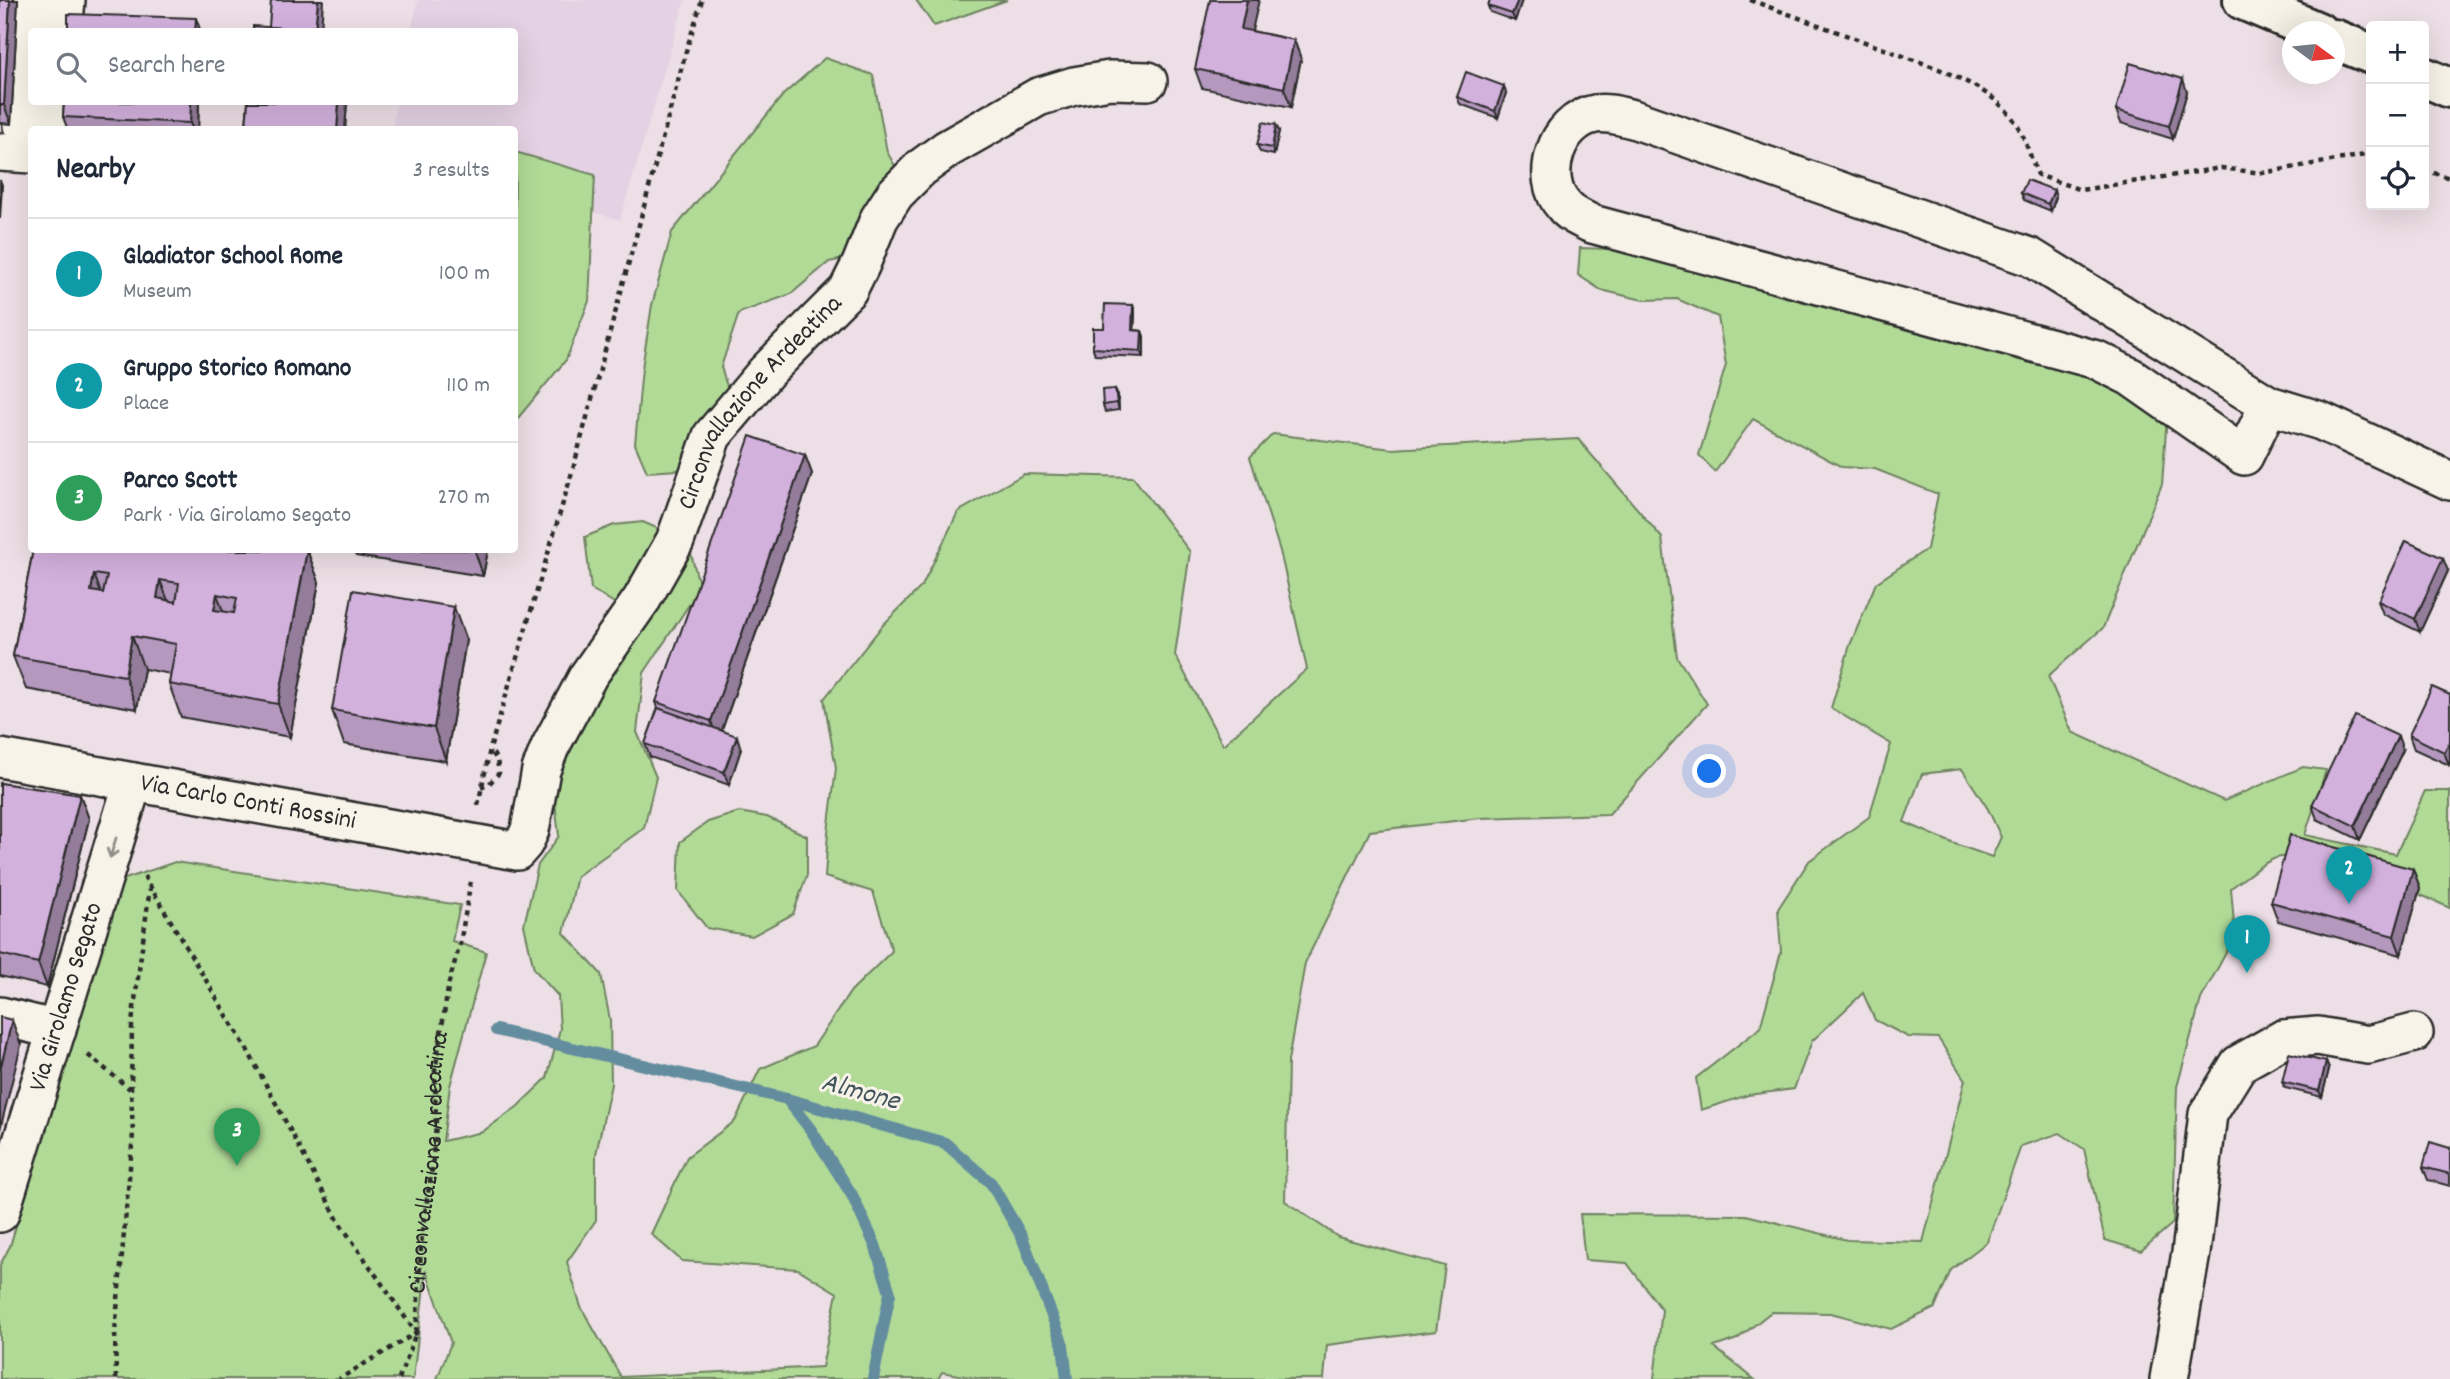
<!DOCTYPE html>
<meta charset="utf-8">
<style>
body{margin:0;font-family:Dekko,sans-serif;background:#f2f2f3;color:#1f2937}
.controls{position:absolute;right:21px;top:21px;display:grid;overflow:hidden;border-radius:7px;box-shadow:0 7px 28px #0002}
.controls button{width:63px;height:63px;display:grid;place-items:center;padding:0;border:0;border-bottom:2px solid #e0e1e3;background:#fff;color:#1f2937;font:35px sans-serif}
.compass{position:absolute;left:2282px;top:21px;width:63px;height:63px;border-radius:50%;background:#fff;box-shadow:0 7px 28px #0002;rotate:105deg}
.you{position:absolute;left:1710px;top:772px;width:24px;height:24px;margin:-18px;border:5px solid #fff;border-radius:50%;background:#1a73e8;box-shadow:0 0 0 10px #1a73e833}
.badge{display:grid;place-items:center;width:46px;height:46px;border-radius:50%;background:#111827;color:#fff;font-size:23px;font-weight:700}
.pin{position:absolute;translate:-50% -58px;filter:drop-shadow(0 2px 4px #0008)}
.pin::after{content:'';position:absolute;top:37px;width:24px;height:21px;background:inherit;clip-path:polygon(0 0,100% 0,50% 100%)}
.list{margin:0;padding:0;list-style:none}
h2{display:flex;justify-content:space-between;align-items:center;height:91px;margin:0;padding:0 28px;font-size:30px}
h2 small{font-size:23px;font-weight:400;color:#747a83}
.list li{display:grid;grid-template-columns:46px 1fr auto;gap:21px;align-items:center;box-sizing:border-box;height:112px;padding:0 28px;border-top:2px solid #e0e1e3}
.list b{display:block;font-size:26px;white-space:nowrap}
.list p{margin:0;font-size:23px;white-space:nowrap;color:#747a83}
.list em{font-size:23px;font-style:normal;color:#747a83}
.icon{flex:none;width:38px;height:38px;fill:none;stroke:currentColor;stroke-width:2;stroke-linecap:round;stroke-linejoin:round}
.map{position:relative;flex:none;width:2450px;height:1379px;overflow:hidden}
.search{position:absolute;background:#fff;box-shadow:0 7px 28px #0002;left:28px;top:28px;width:490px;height:77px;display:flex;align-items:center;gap:18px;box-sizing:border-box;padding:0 24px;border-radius:7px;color:#747a83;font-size:26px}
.panel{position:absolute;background:#fff;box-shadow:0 7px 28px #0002;left:28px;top:126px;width:490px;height:427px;border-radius:7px}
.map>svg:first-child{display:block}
.built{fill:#e4d1e3}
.green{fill:#b1da97;stroke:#6e8261;stroke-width:2;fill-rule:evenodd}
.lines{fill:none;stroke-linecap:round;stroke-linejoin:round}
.stream{stroke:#638d9e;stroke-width:12}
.minor-casing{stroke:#2b2b2b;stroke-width:42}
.major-casing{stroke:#2b2b2b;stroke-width:44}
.path{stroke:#2b2b2b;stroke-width:4.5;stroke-dasharray:5 5;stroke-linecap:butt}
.minor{stroke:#f7f3e8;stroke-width:37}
.major{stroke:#f7f3e8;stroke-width:38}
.wall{fill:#b598be;stroke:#2b2b2b;stroke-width:2}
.shaded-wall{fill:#947c9b;stroke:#2b2b2b;stroke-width:2}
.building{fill:#d3b1dd;stroke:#2b2b2b;stroke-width:2;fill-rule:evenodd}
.oneway{stroke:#918f8a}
.labels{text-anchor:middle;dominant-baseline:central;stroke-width:6;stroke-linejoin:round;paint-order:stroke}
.street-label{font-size:26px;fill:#2b2b2b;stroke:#f7f3e8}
.water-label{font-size:28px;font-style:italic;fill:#42545b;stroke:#f7f3e8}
</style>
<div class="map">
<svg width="2450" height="1379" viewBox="0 0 2450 1379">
<rect width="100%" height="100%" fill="#ecdfe5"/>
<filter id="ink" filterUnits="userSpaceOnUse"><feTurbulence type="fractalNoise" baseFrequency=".0143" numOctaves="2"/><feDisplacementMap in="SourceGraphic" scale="14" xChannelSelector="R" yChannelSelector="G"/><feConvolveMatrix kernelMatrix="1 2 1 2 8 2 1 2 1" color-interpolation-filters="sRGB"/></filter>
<g filter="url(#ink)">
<!-- built -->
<polygon class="built" points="418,0 685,0 620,220 515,188 514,130 391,130 397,102 514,102 514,32 411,31"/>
<!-- green -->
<g class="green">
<polygon points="916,0 1007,0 934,26"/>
<polygon points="825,58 873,75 887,152 909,190 878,252 829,262 791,294 739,313 721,367 729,393 694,469 647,472 635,444 642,368 652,305 672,232 783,95"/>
<polygon points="515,152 595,175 589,301 566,360 518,418 514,418"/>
<path d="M1580 248 1610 249 2075 371 2167 416 2162 484 2103 628 2048 676 2072 732 2224 801 2303 767 2326 770 2305 835 2396 854 2425 791H2450V908C2415 892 2306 842 2271 860 2257 867 2244 879 2231 888L2235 936 2201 999 2177 1087 2173 1223 2141 1251 2105 1240 2084 1149 2060 1133 2021 1146 1987 1242 1951 1270 1935 1308 1891 1329 1831 1313 1771 1312 1737 1339 1714 1347 1754 1379H1654L1662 1310 1627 1263 1585 1260 1580 1214 1746 1215 1847 1240 1923 1242 1965 1080 1938 1038 1908 1037 1875 1020 1863 993 1812 1041 1794 1089 1748 1095 1701 1110 1696 1078 1760 1028 1781 952 1778 909 1809 861 1869 817 1891 744 1831 708 1850 645 1876 583 1927 549 1938 494 1875 469 1842 467 1753 419 1715 472 1699 455 1726 365 1718 317 1677 299 1643 300 1601 290 1578 275ZM1962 769 1988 809 2001 837 1992 857 1952 843 1904 822 1922 774Z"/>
<polygon points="1273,434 1392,449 1578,439 1662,538 1677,657 1707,704 1609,814 1480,818 1370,831 1305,963 1288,1061 1285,1201 1338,1237 1445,1266 1436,1331 1327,1345 1324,1379 981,1379 942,1372 938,1379 437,1379 451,1343 426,1270 413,1379 0,1379 0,1265 10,1246 119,881 175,862 460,905 452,941 486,952 450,1086 443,1141 482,1132 517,1107 547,1078 560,1029 558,996 534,969 524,925 538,865 559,836 549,752 626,610 591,589 585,537 614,525 643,522 688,542 700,588 644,673 637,732 656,777 644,828 577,876 564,933 601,974 610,1020 611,1084 596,1154 596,1220 567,1262 581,1307 621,1377 822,1367 837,1293 798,1269 682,1261 651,1234 687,1157 735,1121 760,1069 814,1046 851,991 892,951 873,892 825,877 828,832 836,768 824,699 883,625 922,586 958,512 1024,474 1133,477 1190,552 1175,655 1223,745 1307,669 1280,551 1250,457"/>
<polygon points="739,812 767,817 807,836 807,875 793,914 752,936 707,928 678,891 680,842 708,822"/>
</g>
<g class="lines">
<!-- stream -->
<g class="stream">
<polyline points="496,1030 787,1099 945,1143 991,1183 1022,1237 1063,1345 1067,1379"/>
<polyline points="787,1099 811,1130 852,1195 875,1245 890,1293 873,1379"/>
</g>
<!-- minor casing -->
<g class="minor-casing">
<g id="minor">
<polyline points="63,32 66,0"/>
<polyline points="22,125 33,0"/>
<polyline points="55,130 57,102"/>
<polyline points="0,152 32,154"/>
<path d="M2269 405 2244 456 2131 377 2097 360 1592 224C1582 219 1571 215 1564 206 1538 178 1556 121 1595 114 1608 112 1620 116 1633 119L2030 257 2269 405 2321 421 2450 481"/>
<path id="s2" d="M0 758 517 851 524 843 530 830 541 770 550 747 588 676 642 599 675 541 712 436 766 372 848 290 861 264 879 219 895 194 921 168 947 149 1038 97 1074 86 1110 80 1148 81"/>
<polyline points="0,1016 57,1030"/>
<path id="s3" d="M0 1213 133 782"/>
<polyline points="2169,1379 2191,1253 2208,1114 2239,1064 2283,1039 2318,1036 2368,1045 2414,1033"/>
</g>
</g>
<!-- major casing -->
<g class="major-casing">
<g id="major">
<polyline points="2243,0 2318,32"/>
<polyline points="2334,39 2371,54"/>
<polyline points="2424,77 2450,88"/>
</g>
</g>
<!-- path -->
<g class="path">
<path d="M1750 0 1939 69C1968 82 2000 96 2017 125 2026 140 2031 159 2038 175L2081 190 2221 168 2262 173 2365 155 2371 157"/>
<polyline points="2424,170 2450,178"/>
<polyline points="481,788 489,784 499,773 497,760 490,749"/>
<polyline points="478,805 490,749 573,469 686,51 702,0"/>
<polyline points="144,876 248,1051 339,1222 416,1333 339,1379"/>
<polyline points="88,1055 130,1089"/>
<polyline points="116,1379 115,1332 133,1134 131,1090 132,1023 150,887"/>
<path id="s1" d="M399 1379 416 1333 422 1232 432 1168 436 1125 435 1071 449 982 460 944 471 880"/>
</g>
<!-- minor -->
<use href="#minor" class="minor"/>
<!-- major -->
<use href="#major" class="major"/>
</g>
<!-- wall -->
<g class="wall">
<polygon points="0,0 18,0 11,124 0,123"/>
<polygon points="1490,0 1522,0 1515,21 1490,12 1488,6"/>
<polygon points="1252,31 1294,40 1301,59 1291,107 1202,88 1195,69"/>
<polygon points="2187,92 2173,139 2121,123 2116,110"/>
<polygon points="1506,93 1498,118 1460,104 1457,97"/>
<polygon points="64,102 199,102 198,130 68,130 63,117"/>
<polygon points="248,102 347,102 345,130 247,130 246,127"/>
<polygon points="1279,131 1274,155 1260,152 1257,145"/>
<polygon points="2054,190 2056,197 2051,211 2024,200 2021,193"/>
<polygon points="1133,305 1135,312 1134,330 1142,331 1144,337 1144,357 1095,355 1093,348 1104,328"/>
<polygon points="1115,389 1118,395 1119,410 1105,412 1103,405"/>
<polygon points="805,455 812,474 722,730 741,749 729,785 650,757 645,744 658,708 656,702"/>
<polygon points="33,550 307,550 319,582 290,737 181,717 169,684 171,674 144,669 137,709 26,689 13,656"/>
<polygon points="353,550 488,550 483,576 356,556"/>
<polygon points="2448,571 2420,632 2383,614 2378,601"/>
<polygon points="466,640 446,761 344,744 332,710"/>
<polygon points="2450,695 2449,765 2414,749 2409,735"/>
<polygon points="2403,750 2360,840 2317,819 2312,805"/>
<polygon points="0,783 80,795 89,819 47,987 0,976"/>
<polygon points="2413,869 2420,888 2401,955 2278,921 2271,902"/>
<polygon points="2326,1062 2329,1069 2322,1097 2285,1088 2282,1082"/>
<polygon points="2450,1148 2450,1186 2428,1180 2423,1167"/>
</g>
<!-- shaded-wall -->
<g class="shaded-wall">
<polygon points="10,0 18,0 11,124 4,105"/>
<polygon points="318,0 323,0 321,32 315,32"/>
<polygon points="1247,0 1259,0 1248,48 1241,29"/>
<polygon points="1518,0 1522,0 1515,21 1512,14"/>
<polygon points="196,18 201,32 195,32"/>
<polygon points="1294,40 1301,59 1291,107 1284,88"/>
<polygon points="2183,79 2187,92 2173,139 2169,126"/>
<polygon points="1504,86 1506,93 1498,118 1495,111"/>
<polygon points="191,102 199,102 198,130 193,130 190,123"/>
<polygon points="339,102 347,102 345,130 337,130"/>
<polygon points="1276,125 1279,131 1274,155 1272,148"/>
<polygon points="0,180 2,185 0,219"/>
<polygon points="2054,190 2056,197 2051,211 2048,204"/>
<polygon points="1133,305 1135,312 1134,337 1132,330"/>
<polygon points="1142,331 1144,337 1144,357 1141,351"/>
<polygon points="1115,389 1118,395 1119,410 1117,403"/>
<polygon points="805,455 812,474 718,741 711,721"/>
<polygon points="307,550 319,582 290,737 278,704"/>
<polygon points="475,550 488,550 483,576 475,551"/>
<polygon points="2443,558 2448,571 2420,632 2415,619"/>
<polygon points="94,574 106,607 91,591"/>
<polygon points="160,580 173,613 157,598"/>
<polygon points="217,594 229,628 214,610"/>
<polygon points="454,607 466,640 446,761 434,728"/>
<polygon points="132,636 144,669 137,709 125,676"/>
<polygon points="737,736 741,749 729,785 724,772"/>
<polygon points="2398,736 2403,750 2360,840 2355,826"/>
<polygon points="2450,741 2450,763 2449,765 2444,752"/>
<polygon points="80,795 89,819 47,987 38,963"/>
<polygon points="2413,869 2420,888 2401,955 2394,936"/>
<polygon points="12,1020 21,1045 0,1130 0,1070"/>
<polygon points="2326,1062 2329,1069 2322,1097 2319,1091"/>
</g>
<!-- building -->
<g class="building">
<polygon points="0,0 10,0 4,105 0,105"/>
<polygon points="271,0 318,0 315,30 269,27"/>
<polygon points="1210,0 1247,0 1241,29 1294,40 1284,88 1195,69"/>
<polygon points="1490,0 1518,0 1512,14 1488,6"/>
<polygon points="68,14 196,18 195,32 68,32"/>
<polygon points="253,26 334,32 253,32"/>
<polygon points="2130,63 2183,79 2169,126 2116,110"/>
<polygon points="1466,72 1504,86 1495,111 1457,97"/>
<polygon points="64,102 191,102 190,123 63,117"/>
<polygon points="248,102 339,102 337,130 280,130 246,127"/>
<polygon points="1263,122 1276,125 1272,148 1257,145"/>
<polygon points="2027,180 2054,190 2048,204 2021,193"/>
<polygon points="1105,304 1133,305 1132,330 1142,331 1141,351 1093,348 1093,328 1104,328"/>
<polygon points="1115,389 1117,403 1103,405 1102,390"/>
<polygon points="750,436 805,455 711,721 656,702"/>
<polygon points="2406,541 2443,558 2415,619 2378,601"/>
<path d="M33 550H307L278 704 169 684 176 644 132 636 125 676 13 656ZM94 574 107 576 103 593 91 591ZM160 580 179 583 176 602 157 598ZM217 594 237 598 234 613 214 610Z"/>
<polygon points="353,590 454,607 434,728 332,710"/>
<polygon points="2432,687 2450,695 2450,741 2444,752 2409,735"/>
<polygon points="658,708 737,736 724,772 645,744"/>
<polygon points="2355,716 2398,736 2355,826 2312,805"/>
<polygon points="0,783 80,795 38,963 0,954"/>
<polygon points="2290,835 2413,869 2394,936 2271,902"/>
<polygon points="0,1017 12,1020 0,1070"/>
<polygon points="2289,1053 2326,1062 2319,1091 2282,1082"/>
<polygon points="2430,1142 2450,1148 2450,1174 2423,1167"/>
</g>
<!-- one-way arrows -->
<defs><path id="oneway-shaft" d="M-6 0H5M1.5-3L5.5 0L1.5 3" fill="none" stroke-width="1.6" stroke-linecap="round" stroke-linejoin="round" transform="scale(1.75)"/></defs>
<use class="oneway" href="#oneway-shaft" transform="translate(113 848) rotate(107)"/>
</g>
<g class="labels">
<!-- street labels -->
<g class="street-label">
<text stroke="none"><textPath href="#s2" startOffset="1043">Circonvallazione Ardeatina</textPath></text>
<text stroke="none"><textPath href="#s2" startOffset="252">Via Carlo Conti Rossini</textPath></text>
<text stroke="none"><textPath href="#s3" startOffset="226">Via Girolamo Segato</textPath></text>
<text stroke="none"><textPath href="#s1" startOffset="220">Circonvallazione Ardeatina</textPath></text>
</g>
<!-- water labels -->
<g class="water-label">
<text transform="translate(860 1094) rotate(15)">Almone</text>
</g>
</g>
</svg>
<div class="controls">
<button>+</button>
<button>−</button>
<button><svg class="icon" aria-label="locate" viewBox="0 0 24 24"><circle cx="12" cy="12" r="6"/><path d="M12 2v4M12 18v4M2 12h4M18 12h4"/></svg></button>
</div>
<svg class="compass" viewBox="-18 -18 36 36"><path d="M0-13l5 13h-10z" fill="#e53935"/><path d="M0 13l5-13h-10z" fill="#747a83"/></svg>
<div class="you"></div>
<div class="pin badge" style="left:2247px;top:973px;background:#0f9aa8">1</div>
<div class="pin badge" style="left:2349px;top:904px;background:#0f9aa8">2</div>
<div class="pin badge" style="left:237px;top:1166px;background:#2e9e5b">3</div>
<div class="search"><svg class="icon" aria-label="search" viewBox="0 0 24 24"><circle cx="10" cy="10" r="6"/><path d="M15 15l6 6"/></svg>Search here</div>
<section class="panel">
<h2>Nearby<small>3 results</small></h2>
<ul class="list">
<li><span class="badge" style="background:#0f9aa8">1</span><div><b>Gladiator School Rome</b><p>Museum</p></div><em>100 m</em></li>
<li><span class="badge" style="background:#0f9aa8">2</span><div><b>Gruppo Storico Romano</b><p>Place</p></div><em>110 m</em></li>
<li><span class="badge" style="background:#2e9e5b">3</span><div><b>Parco Scott</b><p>Park · Via Girolamo Segato</p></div><em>270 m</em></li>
</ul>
</section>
</div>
